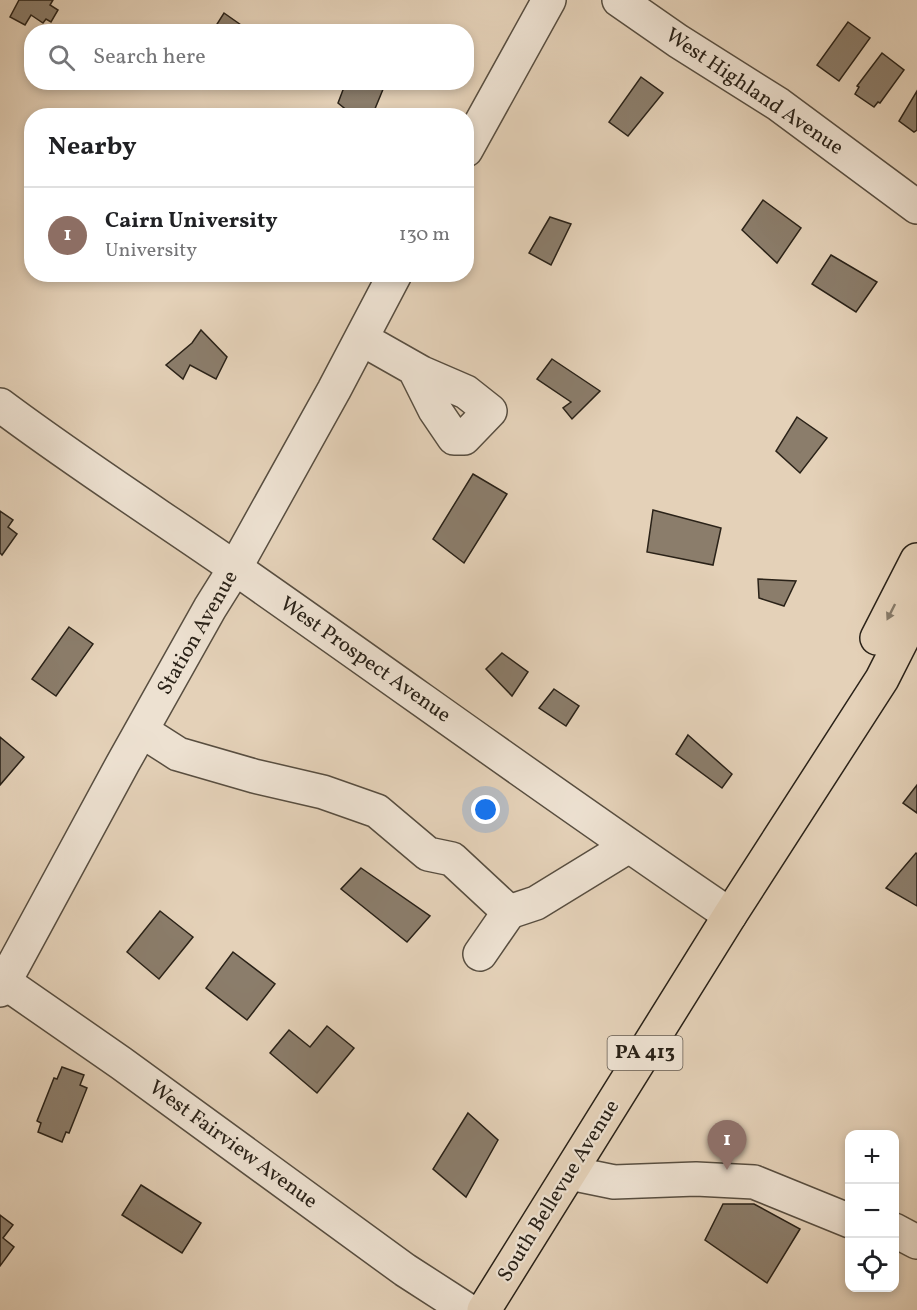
<!DOCTYPE html>
<meta charset="utf-8">
<style>
body{margin:0;font-family:Vollkorn,serif;background:#f6f6f6;color:#202124}
.controls{position:absolute;right:18px;bottom:18px;display:grid;overflow:hidden;border-radius:12px;box-shadow:0 3px 9px #0003}
.controls button{width:54px;height:54px;display:grid;place-items:center;padding:0;border:0;border-bottom:2px solid #e0e0e0;background:#fff;color:#202124;font:30px sans-serif}
.you{position:absolute;left:486px;top:810px;width:21px;height:21px;margin:-15px;border:4px solid #fff;border-radius:50%;background:#1a73e8;box-shadow:0 0 0 9px #1a73e833}
.badge{display:grid;place-items:center;width:39px;height:39px;border-radius:50%;background:#0b8043;color:#fff;font-size:20px;font-weight:700}
.pin{position:absolute;translate:-50% -50px;filter:drop-shadow(0 2px 3px #0008)}
.pin::after{content:'';position:absolute;top:32px;width:21px;height:18px;background:inherit;clip-path:polygon(0 0,100% 0,50% 100%)}
.list{margin:0;padding:0;list-style:none}
h2{display:flex;justify-content:space-between;align-items:center;height:78px;margin:0;padding:0 24px;font-size:26px}
h2 small{font-size:20px;font-weight:400;color:#757577}
.list li{display:grid;grid-template-columns:39px 1fr auto;gap:18px;align-items:center;box-sizing:border-box;height:96px;padding:0 24px;border-top:2px solid #e0e0e0}
.list b{display:block;font-size:22px;white-space:nowrap}
.list p{margin:0;font-size:20px;white-space:nowrap;color:#757577}
.list em{font-size:20px;font-style:normal;color:#757577}
.icon{flex:none;width:33px;height:33px;fill:none;stroke:currentColor;stroke-width:2;stroke-linecap:round;stroke-linejoin:round}
.map{position:relative;flex:none;width:917px;height:1310px;overflow:hidden}
.search{position:absolute;background:#fff;box-shadow:0 3px 9px #0003;left:24px;top:24px;width:450px;height:66px;display:flex;align-items:center;gap:15px;box-sizing:border-box;padding:0 21px;border-radius:24px;color:#757577;font-size:22px}
.panel{position:absolute;background:#fff;box-shadow:0 3px 9px #0003;left:24px;top:108px;width:450px;height:174px;border-radius:24px}
.map>svg:first-child{display:block}
.building{fill:#8b7d6b;stroke:#2a2218;stroke-width:1.5}
.lines{fill:none;stroke-linecap:round;stroke-linejoin:round}
.minor-casing{stroke:#584e40;stroke-width:36}
.major-casing{stroke:#2a2218;stroke-width:36}
.minor{stroke:#ede1d1;stroke-width:33}
.major{stroke:#e4d1b8;stroke-width:33}
.oneway{fill:#877a68}
.labels{text-anchor:middle;dominant-baseline:central;stroke-width:4.5;stroke-linejoin:round;paint-order:stroke}
.shield{fill:#ede1d1;stroke:#645b50;stroke-width:1.5}
.shield-label{font-size:20px;font-weight:bold;fill:#2a2218}
.street-label{font-size:21px;fill:#2a2218;stroke:#ede1d1}
</style>
<div class="map">
<svg width="917" height="1310" viewBox="0 0 917 1310">
<rect width="100%" height="100%" fill="#e4d1b8"/>
<filter id="stains"><feTurbulence type="fractalNoise" baseFrequency=".00333" numOctaves="4"/><feColorMatrix values="0 0 0 0 .2 0 0 0 0 .09 0 0 0 0 .02 0 0 0 .5 -.17"/></filter>
<radialGradient id="worn" r=".72"><stop offset=".6" stop-color="#630" stop-opacity="0"/><stop offset="1" stop-color="#630" stop-opacity=".3"/></radialGradient>
<!-- building -->
<g class="building">
<polygon points="19,0 53,0 50,5 58,10 51,22 46,19 43,23 31,15 25,25 10,17"/>
<polygon points="224,13 251,32 212,32"/>
<polygon points="848,22 870,38 839,81 817,65"/>
<polygon points="882,53 904,70 880,103 878,102 874,107 855,94 859,87 857,86"/>
<polygon points="641,77 663,93 628,136 609,122"/>
<polygon points="346,82 386,82 372,116 354,116 338,103"/>
<polygon points="917,91 917,130 914,132 899,121"/>
<polygon points="763,200 801,228 777,263 742,230"/>
<polygon points="550,217 571,224 551,265 529,253"/>
<polygon points="831,255 877,282 856,312 812,284"/>
<polygon points="201,330 227,357 216,379 190,365 183,379 166,365 192,343"/>
<polygon points="552,359 600,391 572,419 563,408 571,402 537,379"/>
<polygon points="797,417 827,438 800,473 776,451"/>
<polygon points="473,474 507,494 464,563 433,539"/>
<polygon points="653,510 721,528 713,565 647,552"/>
<polygon points="0,511 13,520 8,527 17,534 2,555 0,553"/>
<polygon points="758,579 796,581 784,606 759,598"/>
<polygon points="69,627 93,644 56,696 32,679"/>
<polygon points="502,653 528,672 512,696 486,669"/>
<polygon points="554,689 579,706 566,726 539,708"/>
<polygon points="688,735 732,774 722,788 676,754"/>
<polygon points="0,737 24,757 0,785"/>
<polygon points="917,785 917,813 903,803"/>
<polygon points="916,853 917,854 917,906 886,888"/>
<polygon points="361,868 430,916 407,942 341,889"/>
<polygon points="160,911 193,937 159,979 127,952"/>
<polygon points="233,952 275,984 247,1020 206,988"/>
<polygon points="327,1026 354,1048 317,1093 270,1053 289,1030 310,1047"/>
<polygon points="62,1067 84,1075 80,1085 87,1088 69,1133 66,1132 62,1142 38,1132 41,1123 37,1121 54,1078 57,1079"/>
<polygon points="468,1113 498,1140 466,1197 433,1169"/>
<polygon points="141,1185 201,1223 182,1253 122,1215"/>
<polygon points="723,1204 754,1204 800,1229 767,1283 705,1240"/>
<polygon points="0,1215 13,1225 3,1238 14,1247 0,1266"/>
</g>
<g class="lines">
<!-- minor casing -->
<g class="minor-casing">
<g id="minor">
<polyline points="619,0 678,41 778,104 917,207"/>
<polyline points="466,150 549,0"/>
<polyline points="362,339 422,373 466,392 490,411 464,438 454,438 435,410 415,370"/>
<path d="M0 405C76 462 157 514 235 568 400 683 563 802 730 915"/>
<polyline points="142,731 178,754 254,776 323,792 377,811 428,854 452,859 509,912 536,903 629,846"/>
<polyline points="480,954 509,912"/>
<polyline points="0,979 121,1063 405,1270 467,1310"/>
<polyline points="0,990 123,763 210,608 235,568 334,390 395,274"/>
<polyline points="570,1173 614,1182 696,1179 754,1182 850,1221"/>
<polyline points="894,1230 917,1242"/>
</g>
</g>
<!-- major casing -->
<g class="major-casing">
<g id="major">
<polyline points="877,638 917,560"/>
<polyline points="484,1310 730,915 882,679 917,610"/>
</g>
</g>
<!-- minor -->
<use href="#minor" class="minor"/>
<!-- major -->
<use href="#major" class="major"/>
</g>
<!-- one-way arrows -->
<defs><path id="oneway-solid" d="M-6-.8H1V-3.2L6.5 0L1 3.2V.8H-6Z" transform="scale(1.5)"/></defs>
<use class="oneway" href="#oneway-solid" transform="translate(891 612) rotate(117)"/>
<g class="labels">
<!-- shield labels -->
<rect class="shield" x="607.5" y="1036" width="75" height="34" rx="4.5"/>
<g class="shield-label">
<text x="645" y="1053">PA 413</text>
</g>
<!-- street labels -->
<g class="street-label">
<text transform="translate(754 92) rotate(34)">West Highland Avenue</text>
<text transform="translate(198 633) rotate(-60)">Station Avenue</text>
<text transform="translate(365 660) rotate(35)">West Prospect Avenue</text>
<text transform="translate(233 1145) rotate(36)">West Fairview Avenue</text>
<text transform="translate(559 1191) rotate(-58)">South Bellevue Avenue</text>
</g>
</g>
<rect width="100%" height="100%" filter="url(#stains)"/>
<rect width="100%" height="100%" fill="url(#worn)"/>
</svg>
<div class="controls">
<button>+</button>
<button>−</button>
<button><svg class="icon" aria-label="locate" viewBox="0 0 24 24"><circle cx="12" cy="12" r="6"/><path d="M12 2v4M12 18v4M2 12h4M18 12h4"/></svg></button>
</div>
<div class="you"></div>
<div class="pin badge" style="left:727px;top:1170px;background:#8d6e63">1</div>
<div class="search"><svg class="icon" aria-label="search" viewBox="0 0 24 24"><circle cx="10" cy="10" r="6"/><path d="M15 15l6 6"/></svg>Search here</div>
<section class="panel">
<h2>Nearby<small></small></h2>
<ul class="list">
<li><span class="badge" style="background:#8d6e63">1</span><div><b>Cairn University</b><p>University</p></div><em>130 m</em></li>
</ul>
</section>
</div>
